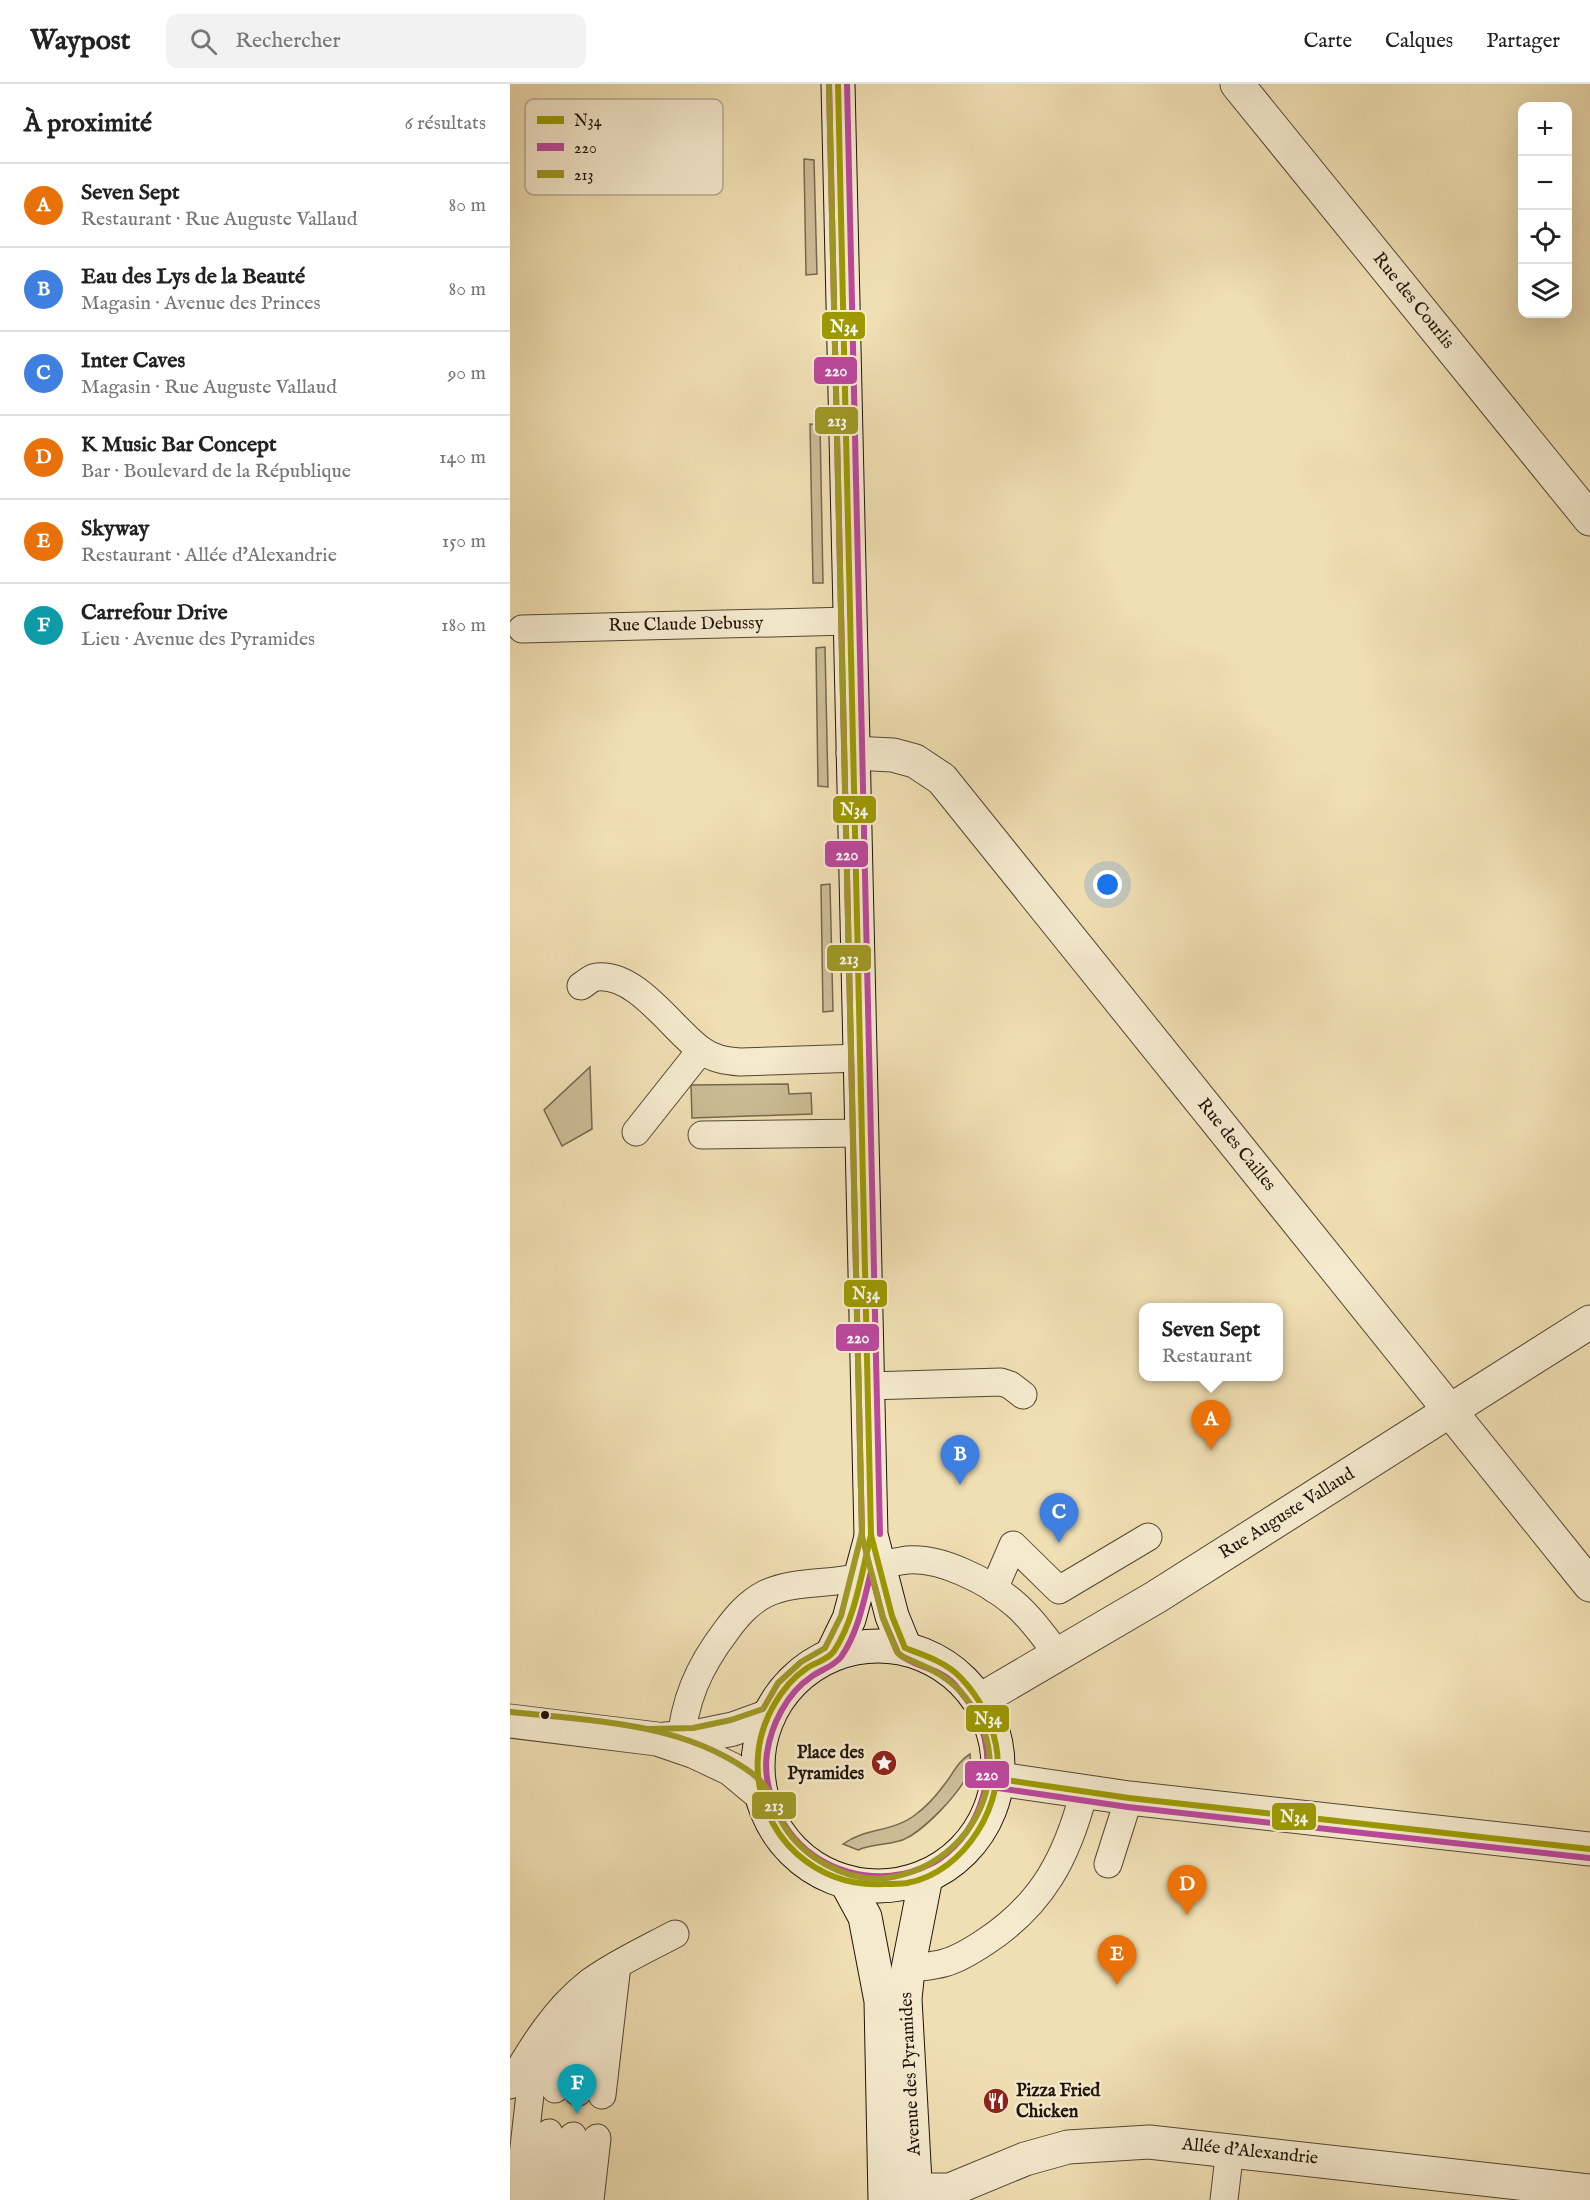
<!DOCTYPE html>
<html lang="fr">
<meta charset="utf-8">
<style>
body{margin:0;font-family:"IM FELL English",serif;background:#f2f2f2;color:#222}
.controls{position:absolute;right:18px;top:18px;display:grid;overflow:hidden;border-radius:12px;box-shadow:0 6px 24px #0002}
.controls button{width:54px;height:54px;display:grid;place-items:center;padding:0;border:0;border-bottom:2px solid #e0e0e0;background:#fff;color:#222;font:30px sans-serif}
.you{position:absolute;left:598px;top:801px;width:21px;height:21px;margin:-15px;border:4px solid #fff;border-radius:50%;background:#1a73e8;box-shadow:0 0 0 9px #1a73e833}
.badge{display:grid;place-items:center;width:39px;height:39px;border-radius:50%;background:#db2777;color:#fff;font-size:20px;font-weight:700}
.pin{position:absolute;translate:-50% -50px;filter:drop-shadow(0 2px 3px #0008)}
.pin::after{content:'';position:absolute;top:32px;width:21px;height:18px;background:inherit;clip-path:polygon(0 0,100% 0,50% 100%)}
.popup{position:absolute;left:629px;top:1219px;width:144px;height:78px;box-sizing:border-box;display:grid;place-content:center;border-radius:12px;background:#fff;filter:drop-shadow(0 2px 4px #0005);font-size:20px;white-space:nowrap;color:#767676}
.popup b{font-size:22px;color:#222}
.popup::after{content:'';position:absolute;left:50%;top:100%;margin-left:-12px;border:12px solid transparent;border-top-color:#fff}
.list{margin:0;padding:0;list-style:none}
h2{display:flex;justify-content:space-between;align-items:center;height:78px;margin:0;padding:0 24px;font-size:26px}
h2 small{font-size:20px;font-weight:400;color:#767676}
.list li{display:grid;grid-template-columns:39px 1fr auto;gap:18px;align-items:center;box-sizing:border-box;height:84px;padding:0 24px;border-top:2px solid #e0e0e0}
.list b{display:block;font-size:22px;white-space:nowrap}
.list p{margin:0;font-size:20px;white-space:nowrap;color:#767676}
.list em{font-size:20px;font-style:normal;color:#767676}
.icon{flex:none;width:33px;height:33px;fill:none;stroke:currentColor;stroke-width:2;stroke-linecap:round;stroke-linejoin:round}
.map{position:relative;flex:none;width:1080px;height:2116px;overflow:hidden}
header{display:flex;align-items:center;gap:36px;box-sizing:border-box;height:84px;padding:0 30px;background:#fff;border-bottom:2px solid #e0e0e0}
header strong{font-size:28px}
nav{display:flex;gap:33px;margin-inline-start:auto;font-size:21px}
.search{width:420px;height:54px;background:#f2f2f2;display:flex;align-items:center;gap:15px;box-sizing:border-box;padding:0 21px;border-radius:12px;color:#767676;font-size:22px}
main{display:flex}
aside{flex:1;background:#fff}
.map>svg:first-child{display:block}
.green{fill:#ccbc96;stroke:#766850;stroke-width:1.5}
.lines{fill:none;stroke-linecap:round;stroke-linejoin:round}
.lane-casing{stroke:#534734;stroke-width:29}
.street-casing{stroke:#534734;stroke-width:35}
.secondary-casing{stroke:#1f140a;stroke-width:35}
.lane{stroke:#f5eace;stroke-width:27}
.street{stroke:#f5eace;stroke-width:33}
.secondary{stroke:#f5eace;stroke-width:33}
.bus-1-casing{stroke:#f5eace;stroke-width:10}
.bus-2-casing{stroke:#f5eace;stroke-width:10}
.bus-3-casing{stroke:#f5eace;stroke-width:10}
.bus-1{stroke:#9c9903;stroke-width:6}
.bus-2{stroke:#bb489d;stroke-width:6}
.bus-3{stroke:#9f9825;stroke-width:6}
.bus-dot{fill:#1f140a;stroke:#f5eace;stroke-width:2}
.labels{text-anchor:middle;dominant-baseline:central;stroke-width:5;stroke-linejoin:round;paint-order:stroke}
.street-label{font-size:18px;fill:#1f140a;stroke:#f5eace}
.poi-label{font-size:18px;font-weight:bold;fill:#1f140a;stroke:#f5eace;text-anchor:end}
.key{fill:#f5eace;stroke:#b5aa93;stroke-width:1.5}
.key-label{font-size:16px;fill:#1f140a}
.line-badge{stroke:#f5eace;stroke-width:2}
.badge-label{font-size:16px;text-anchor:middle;font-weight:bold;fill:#fff}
</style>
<header>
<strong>Waypost</strong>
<div class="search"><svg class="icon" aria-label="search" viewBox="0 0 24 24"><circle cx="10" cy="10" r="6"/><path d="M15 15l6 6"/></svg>Rechercher</div>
<nav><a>Carte</a><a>Calques</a><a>Partager</a></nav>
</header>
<main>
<aside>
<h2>À proximité<small>6 résultats</small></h2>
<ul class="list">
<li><span class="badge" style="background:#e8710a">A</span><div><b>Seven Sept</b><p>Restaurant · Rue Auguste Vallaud</p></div><em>80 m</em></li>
<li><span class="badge" style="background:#3f7fe0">B</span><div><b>Eau des Lys de la Beauté</b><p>Magasin · Avenue des Princes</p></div><em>80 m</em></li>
<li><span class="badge" style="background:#3f7fe0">C</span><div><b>Inter Caves</b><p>Magasin · Rue Auguste Vallaud</p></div><em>90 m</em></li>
<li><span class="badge" style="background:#e8710a">D</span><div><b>K Music Bar Concept</b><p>Bar · Boulevard de la République</p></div><em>140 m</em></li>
<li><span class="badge" style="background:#e8710a">E</span><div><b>Skyway</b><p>Restaurant · Allée d'Alexandrie</p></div><em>150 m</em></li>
<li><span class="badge" style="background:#0f9aa8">F</span><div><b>Carrefour Drive</b><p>Lieu · Avenue des Pyramides</p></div><em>180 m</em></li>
</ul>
</aside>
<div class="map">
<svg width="1080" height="2116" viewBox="0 0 1080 2116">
<rect width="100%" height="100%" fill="#f0dfb3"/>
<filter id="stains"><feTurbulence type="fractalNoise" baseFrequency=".00333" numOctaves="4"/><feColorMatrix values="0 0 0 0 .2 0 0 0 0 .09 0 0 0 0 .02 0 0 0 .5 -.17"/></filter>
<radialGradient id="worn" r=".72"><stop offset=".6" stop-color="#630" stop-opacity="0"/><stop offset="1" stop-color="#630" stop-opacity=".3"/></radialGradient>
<!-- green -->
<g class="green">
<polygon points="294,75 304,76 307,190 296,191"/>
<polygon points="300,340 310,341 313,499 303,499"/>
<polygon points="315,563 318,703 308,702 306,564"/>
<polygon points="320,800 323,927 313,928 311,801"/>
<polygon points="80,983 82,1045 52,1062 34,1026"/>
<polygon points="278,1000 279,1010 301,1009 302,1030 182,1034 181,1001"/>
<path d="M460 1670C460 1674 461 1680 460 1684 456 1704 410 1752 389 1757 375 1761 362 1760 348 1766L333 1760C355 1744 383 1748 405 1731 416 1723 426 1712 434 1701 443 1690 447 1678 460 1670Z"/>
</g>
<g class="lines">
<!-- lane casing -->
<g class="lane-casing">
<g id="lane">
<polyline points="12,545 340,537"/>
<path d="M71 902C76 899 82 893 87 893 127 889 162 945 191 966 203 975 216 977 230 978L350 974"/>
<polyline points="126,1048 191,966"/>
<polyline points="192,1051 352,1049"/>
<polyline points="358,1302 491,1298 500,1301 513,1311"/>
<polyline points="484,1505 503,1461 549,1506 638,1453"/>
<path d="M170 1663C174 1617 188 1584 216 1547 227 1532 238 1519 255 1510 284 1496 319 1501 349 1493 356 1491 362 1486 369 1483 375 1480 384 1478 391 1477 427 1470 480 1498 506 1521 522 1535 535 1553 547 1570"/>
<polyline points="598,1780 619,1714"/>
<path d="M398 1885C410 1883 423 1882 434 1879 449 1875 463 1866 475 1858 533 1820 557 1773 574 1708"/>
<path d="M0 2001C22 1963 45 1925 80 1898 106 1879 137 1865 165 1850"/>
<polyline points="45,2005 54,1922"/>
<polyline points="68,2008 79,1899"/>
<polyline points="92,2011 107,1881"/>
<polyline points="8,2116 25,1966"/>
<polyline points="31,2116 39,2049"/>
<polyline points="56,2116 63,2052"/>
<polyline points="80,2116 87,2054"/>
<polyline points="714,2116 720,2065"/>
</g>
</g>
<!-- street casing -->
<g class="street-casing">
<g id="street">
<polyline points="727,0 1080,435"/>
<polyline points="343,669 383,671 405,677 432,695 1080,1501"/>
<polyline points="470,1616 646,1513 1080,1238"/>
<polyline points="0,1637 147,1655 185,1668 221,1685 251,1710"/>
<polyline points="155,1655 184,1653 223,1645 259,1632"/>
<polyline points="489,1695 619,1714 1080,1765"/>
<polyline points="406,2106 440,2106 515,2075 558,2063 639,2058 1080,2107"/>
</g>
</g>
<!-- secondary casing -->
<g class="secondary-casing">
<g id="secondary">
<polyline points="328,0 361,1451 382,1532 395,1564"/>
<circle cx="368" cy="1682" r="120"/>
<polyline points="322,1570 339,1535 361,1453"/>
<polyline points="336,1798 355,1833 371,1917 375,2116"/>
<polyline points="406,2116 395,1915 398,1885 416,1793"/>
</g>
</g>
<!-- lane -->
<use href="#lane" class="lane"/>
<!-- street -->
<use href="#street" class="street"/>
<!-- secondary -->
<use href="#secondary" class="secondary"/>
<!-- bus-1 casing -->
<g class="bus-1-casing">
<g id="bus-1">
<polyline points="328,0 361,1451"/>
<path d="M361 1451 382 1532 395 1564C414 1571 436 1578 451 1594 468 1612 481 1636 486 1661 497 1718 456 1788 397 1799 389 1800 381 1800 374 1800 341 1802 311 1791 287 1770 260 1746 245 1707 248 1672 250 1639 270 1602 297 1584 306 1578 318 1576 324 1567 345 1536 352 1487 361 1451Z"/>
<polyline points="489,1695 619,1714 1080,1765"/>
</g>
</g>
<!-- bus-2 casing -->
<g class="bus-2-casing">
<g id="bus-2">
<polyline points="319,0 352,1450"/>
<polyline points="337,0 370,1450"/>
<path d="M361 1488 373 1534 388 1569C404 1584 430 1583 446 1602 453 1611 462 1621 467 1632 490 1683 474 1744 428 1776 423 1780 417 1781 412 1784 365 1803 308 1788 278 1746 263 1725 253 1696 257 1669 261 1641 277 1609 301 1593 310 1586 323 1583 331 1573 348 1549 354 1516 361 1488Z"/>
<polyline points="488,1704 618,1723 1079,1774"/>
</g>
</g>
<!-- bus-3 casing -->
<g class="bus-3-casing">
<g id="bus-3">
<path d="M1 1628C82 1637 167 1638 236 1685 265 1705 258 1714 273 1740 292 1773 337 1799 377 1794 467 1781 515 1676 449 1606 433 1589 412 1581 391 1572L387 1568 373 1534 352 1452 319 0"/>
<polyline points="140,1645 183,1644 221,1636 253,1625 268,1599 291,1578 315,1564 331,1532 352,1448"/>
</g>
</g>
<!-- bus-1 -->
<use href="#bus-1" class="bus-1"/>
<!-- bus-2 -->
<use href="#bus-2" class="bus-2"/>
<!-- bus-3 -->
<use href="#bus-3" class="bus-3"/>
</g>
<!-- icons -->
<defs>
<g id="sight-disc" transform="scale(1.35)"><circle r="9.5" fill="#8f2418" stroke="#f5eace"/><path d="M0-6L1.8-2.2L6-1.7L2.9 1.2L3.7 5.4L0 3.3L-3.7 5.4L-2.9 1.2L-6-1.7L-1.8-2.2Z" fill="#fff"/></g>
<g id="restaurant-disc" transform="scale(1.35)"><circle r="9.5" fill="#8f2418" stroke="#f5eace"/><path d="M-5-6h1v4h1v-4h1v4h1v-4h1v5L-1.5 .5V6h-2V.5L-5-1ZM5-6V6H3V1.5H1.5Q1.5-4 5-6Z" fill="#fff"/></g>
</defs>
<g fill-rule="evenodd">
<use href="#sight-disc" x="374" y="1679"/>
<use href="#restaurant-disc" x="486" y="2017"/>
</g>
<!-- markers -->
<circle class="bus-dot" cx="35" cy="1631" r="5"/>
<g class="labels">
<!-- street labels -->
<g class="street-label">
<text transform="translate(903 217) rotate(51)">Rue des Courlis</text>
<text transform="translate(176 541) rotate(-1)">Rue Claude Debussy</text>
<text transform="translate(726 1061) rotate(51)">Rue des Cailles</text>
<text transform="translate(777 1430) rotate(-32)">Rue Auguste Vallaud</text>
<text transform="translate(401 1990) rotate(-93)">Avenue des Pyramides</text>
<text transform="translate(740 2068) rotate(6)">Allée d'Alexandrie</text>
</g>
<!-- poi labels -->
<g class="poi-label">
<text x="354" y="1669">Place des<tspan x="354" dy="21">Pyramides</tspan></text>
<text x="506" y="2007" text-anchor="start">Pizza Fried<tspan x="506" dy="21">Chicken</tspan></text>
</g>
</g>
<!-- legend -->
<rect x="15" y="15" width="198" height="96" rx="9" class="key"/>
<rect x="27" y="32" width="27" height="8" fill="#9c9903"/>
<rect x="27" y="59" width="27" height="8" fill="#bb489d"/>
<rect x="27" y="86" width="27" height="8" fill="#9f9825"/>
<g class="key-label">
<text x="64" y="42">N34</text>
<text x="64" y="69">220</text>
<text x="64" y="96">213</text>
</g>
<g class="line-badge">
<rect x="311" y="227" width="45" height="29" rx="6" fill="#9c9903"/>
<rect x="303" y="272" width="45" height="29" rx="6" fill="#bb489d"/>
<rect x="304" y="322" width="45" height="29" rx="6" fill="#9f9825"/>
<rect x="322" y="711" width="45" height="29" rx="6" fill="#9c9903"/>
<rect x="314" y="756" width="45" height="28" rx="6" fill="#bb489d"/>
<rect x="316" y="860" width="46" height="28" rx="6" fill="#9f9825"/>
<rect x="333" y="1195" width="45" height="29" rx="6" fill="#9c9903"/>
<rect x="325" y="1239" width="45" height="29" rx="6" fill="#bb489d"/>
<rect x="455" y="1620" width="45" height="29" rx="6" fill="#9c9903"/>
<rect x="454" y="1676" width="46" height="29" rx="6" fill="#bb489d"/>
<rect x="241" y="1707" width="46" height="29" rx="6" fill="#9f9825"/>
<rect x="761" y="1718" width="46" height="29" rx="6" fill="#9c9903"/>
</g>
<g class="badge-label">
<text x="334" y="248">N34</text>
<text x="326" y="292">220</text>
<text x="327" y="342">213</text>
<text x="344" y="731">N34</text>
<text x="337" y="776">220</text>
<text x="339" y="880">213</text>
<text x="356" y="1215">N34</text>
<text x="348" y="1259">220</text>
<text x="478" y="1640">N34</text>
<text x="477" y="1696">220</text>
<text x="264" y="1727">213</text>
<text x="784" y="1738">N34</text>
</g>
<rect width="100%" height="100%" filter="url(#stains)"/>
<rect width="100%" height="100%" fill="url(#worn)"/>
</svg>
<div class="controls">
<button>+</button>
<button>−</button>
<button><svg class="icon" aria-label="locate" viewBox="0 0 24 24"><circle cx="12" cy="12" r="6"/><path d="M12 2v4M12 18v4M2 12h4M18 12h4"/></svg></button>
<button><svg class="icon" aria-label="layers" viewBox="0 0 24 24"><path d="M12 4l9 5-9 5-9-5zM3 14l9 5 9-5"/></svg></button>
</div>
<div class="you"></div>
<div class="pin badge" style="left:701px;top:1366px;background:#e8710a">A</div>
<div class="popup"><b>Seven Sept</b>Restaurant</div>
<div class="pin badge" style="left:450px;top:1401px;background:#3f7fe0">B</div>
<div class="pin badge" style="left:549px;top:1459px;background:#3f7fe0">C</div>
<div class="pin badge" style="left:677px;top:1831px;background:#e8710a">D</div>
<div class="pin badge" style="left:607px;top:1901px;background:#e8710a">E</div>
<div class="pin badge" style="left:67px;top:2030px;background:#0f9aa8">F</div>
</div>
</main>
